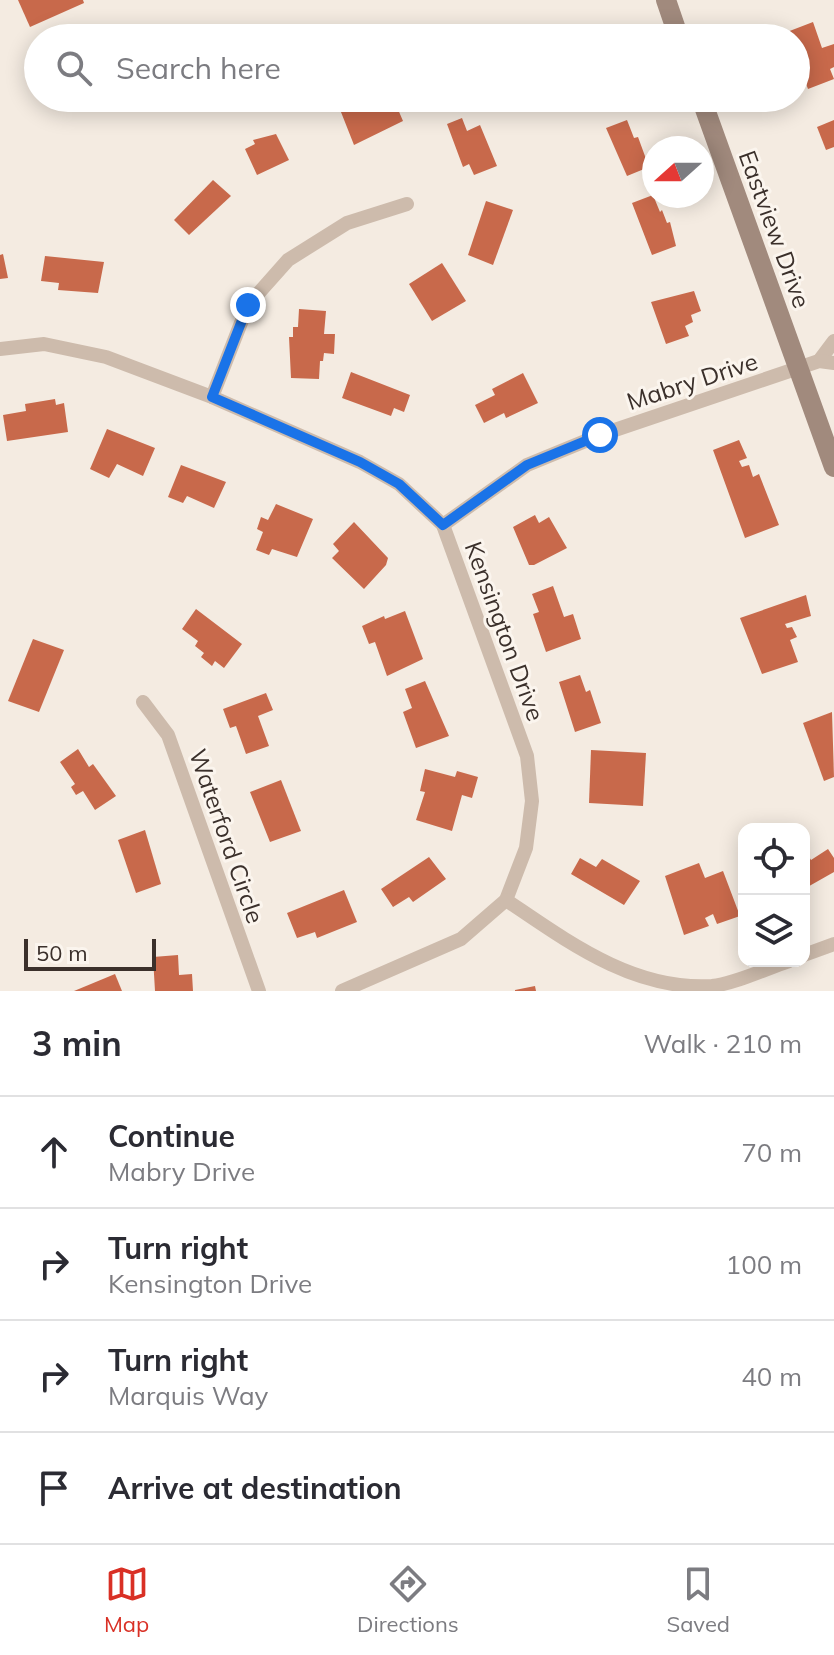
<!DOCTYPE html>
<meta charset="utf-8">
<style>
body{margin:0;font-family:Mulish,sans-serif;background:#f7f7f7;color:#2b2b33}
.controls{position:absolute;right:24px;bottom:24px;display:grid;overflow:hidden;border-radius:16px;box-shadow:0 4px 20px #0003}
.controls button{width:72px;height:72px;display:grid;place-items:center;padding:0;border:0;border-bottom:2px solid #e1e1e2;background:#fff;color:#2b2b33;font:40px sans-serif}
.compass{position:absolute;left:642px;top:136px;width:72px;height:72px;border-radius:50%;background:#fff;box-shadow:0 4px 20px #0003;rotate:249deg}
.scale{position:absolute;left:24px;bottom:20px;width:132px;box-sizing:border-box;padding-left:8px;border:4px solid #3b302b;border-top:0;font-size:22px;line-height:28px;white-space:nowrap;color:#3b302b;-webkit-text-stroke:6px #fbf5ee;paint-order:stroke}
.stop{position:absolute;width:24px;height:24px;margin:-18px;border:6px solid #1a73e8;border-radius:50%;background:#fff}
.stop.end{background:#1a73e8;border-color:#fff;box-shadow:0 2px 8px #0008}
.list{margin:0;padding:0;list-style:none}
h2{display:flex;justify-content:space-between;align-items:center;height:104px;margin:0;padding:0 32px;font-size:34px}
h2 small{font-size:26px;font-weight:400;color:#7c7c81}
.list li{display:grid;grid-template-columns:52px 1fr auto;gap:24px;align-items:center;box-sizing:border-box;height:112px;padding:0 32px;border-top:2px solid #e1e1e2}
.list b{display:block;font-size:30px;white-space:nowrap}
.list p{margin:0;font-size:26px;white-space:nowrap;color:#7c7c81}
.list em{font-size:26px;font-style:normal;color:#7c7c81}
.icon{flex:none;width:44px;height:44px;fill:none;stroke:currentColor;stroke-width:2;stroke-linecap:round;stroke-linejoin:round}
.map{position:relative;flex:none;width:834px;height:991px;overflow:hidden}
.search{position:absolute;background:#fff;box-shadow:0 4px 20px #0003;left:24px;right:24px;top:24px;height:88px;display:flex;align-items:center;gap:20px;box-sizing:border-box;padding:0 28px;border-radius:44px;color:#7c7c81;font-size:30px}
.sheet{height:552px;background:#fff}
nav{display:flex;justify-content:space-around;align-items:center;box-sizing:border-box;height:112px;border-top:2px solid #e1e1e2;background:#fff;font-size:22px;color:#7c7c81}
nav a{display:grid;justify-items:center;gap:4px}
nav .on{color:#d93025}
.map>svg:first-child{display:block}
.building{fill:#c8694b}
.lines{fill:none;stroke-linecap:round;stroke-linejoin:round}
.street{stroke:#cdbbac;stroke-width:14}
.secondary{stroke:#a18a7d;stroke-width:20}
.route{stroke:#1a73e8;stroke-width:10}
.labels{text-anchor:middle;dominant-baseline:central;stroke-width:6;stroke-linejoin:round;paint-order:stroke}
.street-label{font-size:24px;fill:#3b302b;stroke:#fbf5ee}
</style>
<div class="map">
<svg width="834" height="991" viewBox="0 0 834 991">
<rect width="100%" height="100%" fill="#f4ebe1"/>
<!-- building -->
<g class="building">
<polygon points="18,0 83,0 84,3 30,27"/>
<polygon points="813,22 822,48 834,44 834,67 830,69 834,79 808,89 796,57 796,38 789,38 787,32"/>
<polygon points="363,98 374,98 378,107 394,100 403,121 354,145 339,107"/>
<polygon points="462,118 467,131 480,125 497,166 474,175 469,164 463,167 447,124"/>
<polygon points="627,120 634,138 638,137 649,167 627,176 606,128"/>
<polygon points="834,120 834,147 826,150 817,127"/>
<polygon points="276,134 289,160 257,175 245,149 255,144 253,140"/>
<polygon points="213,180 231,196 189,235 174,220"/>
<polygon points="653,195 660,212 662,210 667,223 670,222 676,246 652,255 632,203"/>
<polygon points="486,201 513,210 493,265 468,255"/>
<polygon points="3,254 8,278 0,279 0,255"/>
<polygon points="45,256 104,262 98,293 58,290 59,283 41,281"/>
<polygon points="442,263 466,301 432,321 409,284"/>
<polygon points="694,291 701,311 691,315 693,322 685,326 689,336 666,344 651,302"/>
<polygon points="299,309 326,311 324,334 335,334 334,354 324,353 323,361 320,361 319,379 291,378 289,337 293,337 293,327 298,327"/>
<polygon points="351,372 410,395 404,412 394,408 391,416 342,398"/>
<polygon points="523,373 538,403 506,418 504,413 484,423 475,405 495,395 492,389"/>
<polygon points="55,399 56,405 64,403 68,432 7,441 3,415 26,411 25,404"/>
<polygon points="107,429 155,448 143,476 117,464 109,478 90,469"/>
<polygon points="739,440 747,458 739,461 742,467 749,465 753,477 759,474 779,525 745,538 713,450"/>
<polygon points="181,465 226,482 214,508 187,496 183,503 168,497"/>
<polygon points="276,504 313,519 297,557 272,549 269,555 256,550 263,532 257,529 261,517 268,520"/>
<polygon points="535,515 539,523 549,517 567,548 534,565 529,565 513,527"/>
<polygon points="354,522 388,558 386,565 364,589 332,558 339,551 333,544"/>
<polygon points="553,586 564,617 573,614 581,639 546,652 533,614 539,612 532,594"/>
<polygon points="806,595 811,616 785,624 787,628 792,627 797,637 790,640 798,662 762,674 740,618"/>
<polygon points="196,609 242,644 224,668 215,661 212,666 201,657 204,653 195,646 198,641 182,629"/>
<polygon points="405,611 423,659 387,676 375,642 369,644 362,626 384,616 385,619"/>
<polygon points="33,639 64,650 39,712 8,701"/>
<polygon points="580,675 586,692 590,690 601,723 575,732 559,682"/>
<polygon points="425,681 449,736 416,748 403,712 412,708 405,689"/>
<polygon points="266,693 273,710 258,716 269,746 246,754 236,726 230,728 223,709"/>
<polygon points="832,712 834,777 824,781 803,723"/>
<polygon points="78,749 89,767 93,764 116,796 95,810 83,791 76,795 71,787 75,784 60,762"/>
<polygon points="591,750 646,753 643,806 589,803"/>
<polygon points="425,769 455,777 457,771 478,777 472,798 462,795 452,831 416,820 425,792 420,791"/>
<polygon points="281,780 301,831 270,842 250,792"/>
<polygon points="145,830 161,884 136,893 118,840"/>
<polygon points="828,849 834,858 834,872 804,889 804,857 808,855 811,860"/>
<polygon points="429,857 446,879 413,902 409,897 393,907 381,889"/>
<polygon points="580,858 596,867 602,859 640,881 624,905 571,874"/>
<polygon points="699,863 705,878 723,871 740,916 717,924 713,914 705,918 709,926 684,935 665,876"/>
<polygon points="344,890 357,922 317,938 315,932 297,938 287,913"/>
<polygon points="178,955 179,975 192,974 193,991 155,991 153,957"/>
<polygon points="115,974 122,991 74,991"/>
<polygon points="535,986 536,991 515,991 515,990"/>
</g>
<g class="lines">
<!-- street -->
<g class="street">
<polyline points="0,349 44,344 106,357 212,397 360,462 399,484 443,525 527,756 532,801 526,848 506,900 461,939 342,991"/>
<polyline points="819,361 834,341"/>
<polyline points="212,397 248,305 288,260 347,223 407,204"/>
<polyline points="443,525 527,465 600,435 819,361 834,363"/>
<polyline points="143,702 168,735 259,991"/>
<path d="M506 900C567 941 633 991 712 986 737 983 765 969 789 961"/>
<polyline points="804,955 834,944"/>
</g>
<!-- secondary -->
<g class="secondary">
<polyline points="666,0 679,38"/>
<polyline points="701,98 834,467"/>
</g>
</g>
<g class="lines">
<!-- route -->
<polyline class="route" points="248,305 212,397 360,462 399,484 443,525 527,465 600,435"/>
</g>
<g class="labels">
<!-- street labels -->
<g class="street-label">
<text transform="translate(775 229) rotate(70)">Eastview Drive</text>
<text transform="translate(692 381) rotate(-18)">Mabry Drive</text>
<text transform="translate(505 631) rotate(70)">Kensington Drive</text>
<text transform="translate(227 836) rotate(71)">Waterford Circle</text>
</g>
</g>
</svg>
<div class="controls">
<button><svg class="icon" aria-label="locate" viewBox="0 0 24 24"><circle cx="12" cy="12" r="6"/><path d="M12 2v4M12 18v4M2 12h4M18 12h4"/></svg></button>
<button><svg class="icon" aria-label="layers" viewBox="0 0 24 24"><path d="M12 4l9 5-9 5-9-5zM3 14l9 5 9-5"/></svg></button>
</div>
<svg class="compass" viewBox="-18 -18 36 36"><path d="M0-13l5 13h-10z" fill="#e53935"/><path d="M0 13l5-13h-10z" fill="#7c7c81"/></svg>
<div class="scale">50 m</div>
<div class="stop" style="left:600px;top:435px"></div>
<div class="stop end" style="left:248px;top:305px"></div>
<div class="search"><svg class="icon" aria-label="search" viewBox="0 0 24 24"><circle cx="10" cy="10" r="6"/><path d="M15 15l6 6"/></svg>Search here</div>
</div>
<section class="sheet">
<h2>3 min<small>Walk · 210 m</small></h2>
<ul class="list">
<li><svg class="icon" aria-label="ahead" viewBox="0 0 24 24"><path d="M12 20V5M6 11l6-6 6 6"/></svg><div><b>Continue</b><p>Mabry Drive</p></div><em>70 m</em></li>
<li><svg class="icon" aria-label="right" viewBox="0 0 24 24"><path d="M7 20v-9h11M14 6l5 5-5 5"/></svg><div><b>Turn right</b><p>Kensington Drive</p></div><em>100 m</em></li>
<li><svg class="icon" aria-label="right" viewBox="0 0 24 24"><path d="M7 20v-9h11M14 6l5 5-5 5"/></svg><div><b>Turn right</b><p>Marquis Way</p></div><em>40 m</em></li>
<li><svg class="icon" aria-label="arrive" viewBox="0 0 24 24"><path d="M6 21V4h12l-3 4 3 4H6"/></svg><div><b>Arrive at destination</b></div></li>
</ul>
</section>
<nav>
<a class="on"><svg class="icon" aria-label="map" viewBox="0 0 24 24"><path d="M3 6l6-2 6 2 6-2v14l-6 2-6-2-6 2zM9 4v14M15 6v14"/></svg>Map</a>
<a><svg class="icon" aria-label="directions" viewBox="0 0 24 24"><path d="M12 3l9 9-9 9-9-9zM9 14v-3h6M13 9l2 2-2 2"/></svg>Directions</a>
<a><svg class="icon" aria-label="saved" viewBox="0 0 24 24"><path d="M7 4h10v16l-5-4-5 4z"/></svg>Saved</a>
</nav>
